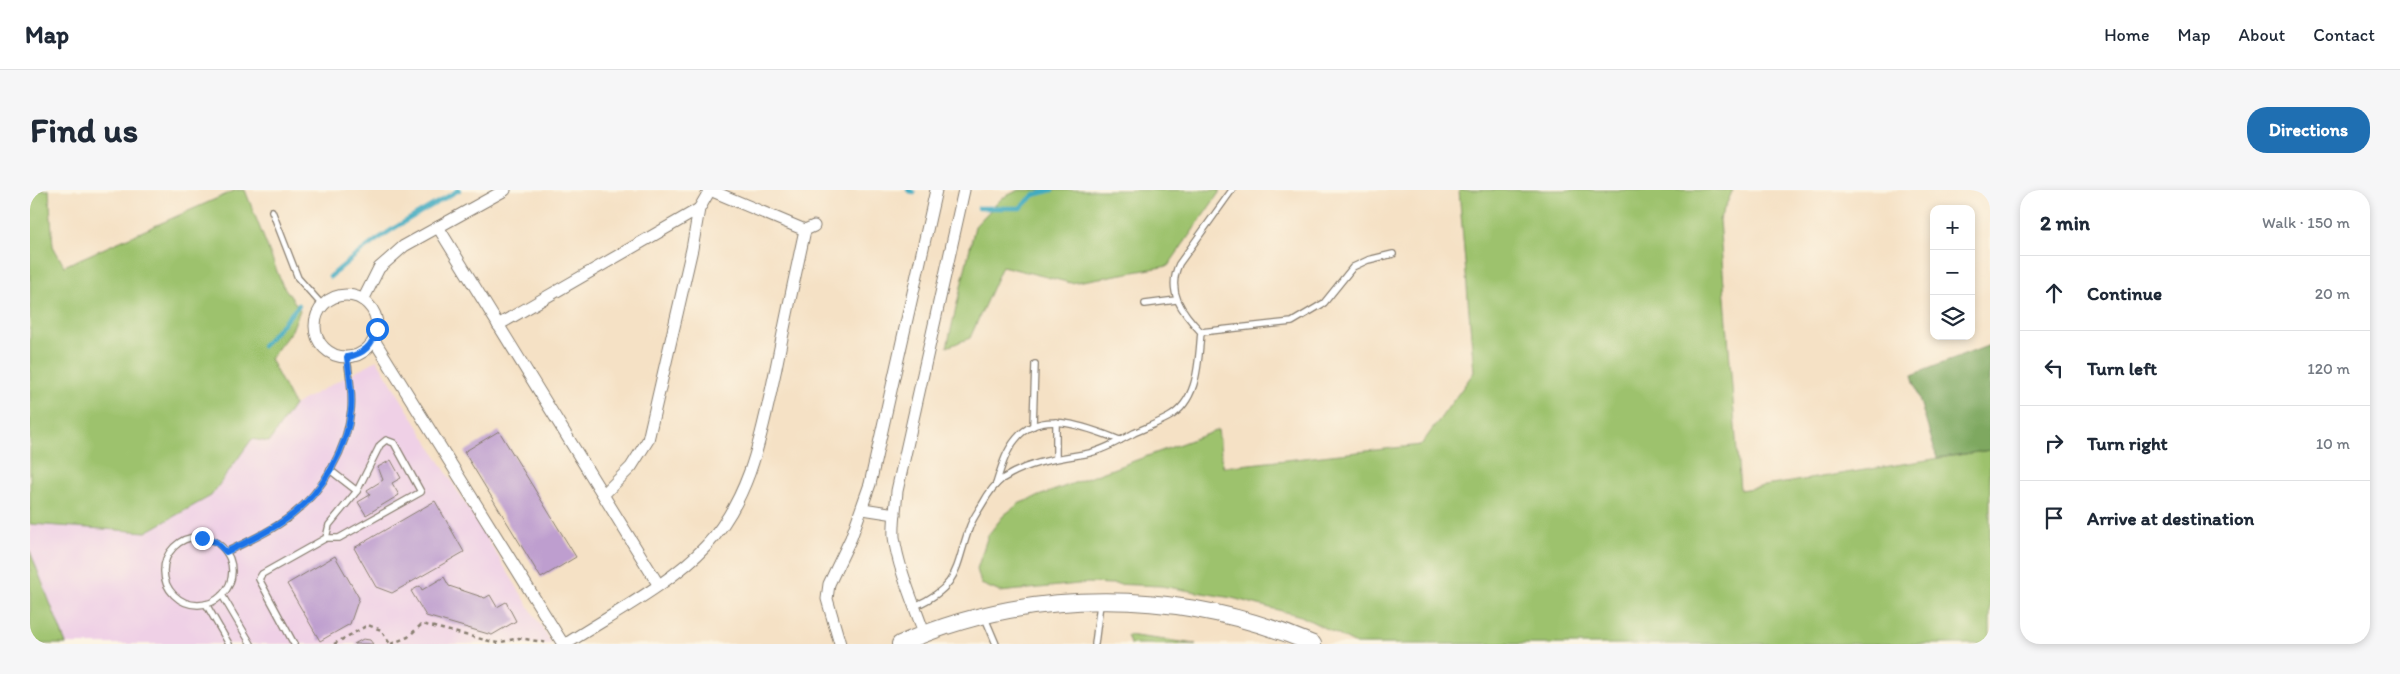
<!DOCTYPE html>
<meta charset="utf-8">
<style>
body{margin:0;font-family:Itim,sans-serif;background:#f6f6f7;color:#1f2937}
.controls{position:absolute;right:15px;top:15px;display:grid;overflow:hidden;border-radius:10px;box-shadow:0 2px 8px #0003}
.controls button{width:45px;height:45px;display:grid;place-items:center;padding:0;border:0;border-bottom:1px solid #e0e1e3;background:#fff;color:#1f2937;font:25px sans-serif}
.stop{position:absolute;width:15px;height:15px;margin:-11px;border:4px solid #1a73e8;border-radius:50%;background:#fff}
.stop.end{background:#1a73e8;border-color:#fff;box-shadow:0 1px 5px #0008}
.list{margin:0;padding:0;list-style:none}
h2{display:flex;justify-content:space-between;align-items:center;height:65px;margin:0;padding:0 20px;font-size:21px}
h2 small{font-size:16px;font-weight:400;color:#747a83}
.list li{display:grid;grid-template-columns:32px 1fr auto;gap:15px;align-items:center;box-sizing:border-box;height:75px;padding:0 20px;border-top:1px solid #e0e1e3}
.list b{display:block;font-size:19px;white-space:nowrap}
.list em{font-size:16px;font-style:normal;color:#747a83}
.icon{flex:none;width:28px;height:28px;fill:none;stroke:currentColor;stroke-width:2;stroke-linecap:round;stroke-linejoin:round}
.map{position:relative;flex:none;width:1960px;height:454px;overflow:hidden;border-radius:20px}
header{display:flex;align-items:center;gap:30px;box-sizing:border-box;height:70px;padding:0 25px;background:#fff;border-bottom:1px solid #e0e1e3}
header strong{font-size:24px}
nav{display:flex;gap:28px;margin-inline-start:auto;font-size:18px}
.intro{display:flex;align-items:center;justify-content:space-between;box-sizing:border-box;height:120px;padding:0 30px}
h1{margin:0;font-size:35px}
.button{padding:12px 22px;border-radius:20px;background:#1f6fb2;color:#fff;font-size:18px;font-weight:700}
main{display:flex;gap:30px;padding:0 30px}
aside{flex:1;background:#fff;border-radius:20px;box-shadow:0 2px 8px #0003}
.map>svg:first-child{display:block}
.built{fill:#efd0e6}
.green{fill:#9dc26d;stroke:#5c6f44}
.forest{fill:#7ea860;stroke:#4d623e}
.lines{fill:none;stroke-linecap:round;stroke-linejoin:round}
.stream{stroke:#41abc1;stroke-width:4.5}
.building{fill:#be9ecf}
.service-casing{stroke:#887e70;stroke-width:8}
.minor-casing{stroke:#887e70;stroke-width:13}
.secondary-casing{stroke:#887e70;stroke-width:18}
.path{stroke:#887e70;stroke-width:2.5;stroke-dasharray:4 4;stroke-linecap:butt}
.service{stroke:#fff;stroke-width:5.5}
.minor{stroke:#fff;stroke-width:11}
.secondary{stroke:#fff;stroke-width:16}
.route{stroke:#1a73e8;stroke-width:6}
</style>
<header>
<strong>Map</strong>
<nav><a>Home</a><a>Map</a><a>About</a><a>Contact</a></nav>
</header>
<div class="intro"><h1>Find us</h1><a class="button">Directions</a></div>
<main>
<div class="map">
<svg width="1960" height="454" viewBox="0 0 1960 454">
<rect width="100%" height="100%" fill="#fcf5e5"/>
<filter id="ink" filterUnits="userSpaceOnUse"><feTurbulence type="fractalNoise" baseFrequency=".02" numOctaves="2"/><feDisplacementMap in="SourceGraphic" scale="10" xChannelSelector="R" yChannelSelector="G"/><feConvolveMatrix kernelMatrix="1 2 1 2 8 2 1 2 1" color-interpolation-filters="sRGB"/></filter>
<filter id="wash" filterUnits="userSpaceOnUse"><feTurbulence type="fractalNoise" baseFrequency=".0096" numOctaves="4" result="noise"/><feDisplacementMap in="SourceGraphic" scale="20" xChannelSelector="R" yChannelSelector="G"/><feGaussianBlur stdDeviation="1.12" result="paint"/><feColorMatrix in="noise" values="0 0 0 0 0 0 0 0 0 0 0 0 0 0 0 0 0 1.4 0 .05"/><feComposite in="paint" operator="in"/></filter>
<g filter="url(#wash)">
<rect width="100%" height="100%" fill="#f5e1c5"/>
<!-- built -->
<polygon class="built" points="347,170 522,454 36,454 0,361 0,334 181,306 222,249 239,252 264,215"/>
<!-- green -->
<g class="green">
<polygon points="0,0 19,0 23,56 34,76 206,0 215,0 252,94 270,120 262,140 240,169 264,215 239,252 222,249 181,306 116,342 0,334"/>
<polygon points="989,0 1191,0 1138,76 1041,93 972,76 940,148 917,157 945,36 972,8"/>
<polygon points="1429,0 1703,0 1689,30 1710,300 1960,260 1960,454 1326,454 1271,426 1202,408 1131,396 1058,393 970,402 951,394 947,379 958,345 974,325 990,313 1188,240 1193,277 1391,255 1444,182"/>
<polygon points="0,361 36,454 0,454"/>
<polygon points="1097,445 1166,454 1100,454"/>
</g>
<!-- forest -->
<polygon class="forest" points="1960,155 1960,260 1907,268 1882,185"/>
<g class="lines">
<!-- stream -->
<g class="stream">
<polyline points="878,0 884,3"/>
<polyline points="949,18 990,18 1004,5 1022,0"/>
<path d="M300 87C342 49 380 28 429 0"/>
<polyline points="233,156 269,115"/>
</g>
</g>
<g id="blocks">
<!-- building -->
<g class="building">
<polygon points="469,241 546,367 511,388 434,262"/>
<polygon points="361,270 371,288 362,293 369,305 336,325 328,312 340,305 337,300 353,290 348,277"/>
<polygon points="405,311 434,362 362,403 346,397 324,358"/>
<polygon points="305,366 329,408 320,434 290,451 257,394"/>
<polygon points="414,387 419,396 455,408 460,405 467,417 476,412 486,431 462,445 396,426 381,401 390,396 392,400"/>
<polygon points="333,449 340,450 343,454 324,454"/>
</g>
</g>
</g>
<g filter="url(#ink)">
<use href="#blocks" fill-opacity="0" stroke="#887e70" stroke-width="1"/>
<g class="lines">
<!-- service casing -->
<g class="service-casing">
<g id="service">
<polyline points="242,21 268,88 293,116"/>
<polyline points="1115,114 1146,110"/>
<polyline points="1171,142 1262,132 1294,113 1323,77 1338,70 1363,64"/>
<polyline points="1026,232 1026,267"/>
<polyline points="1003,236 1005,174"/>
<polyline points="300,280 327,301"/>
<path d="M966 294C971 279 975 262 986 249 1011 217 1060 239 1090 250"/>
<circle cx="168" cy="381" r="34"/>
<path d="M196 362C219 351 243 340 262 325 293 301 317 259 321 220 323 203 319 184 317 167"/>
<polyline points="192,405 221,454"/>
<polyline points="176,414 199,454"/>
<path d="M885 416C931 396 925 376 940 336 943 328 949 320 953 313 958 304 964 295 972 289 999 272 1025 269 1055 264 1072 261 1089 251 1104 243 1115 238 1128 233 1139 227 1169 210 1168 172 1171 142 1152 122 1136 102 1149 74L1202 0"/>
<polyline points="955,428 966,454"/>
<polyline points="264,454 229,389 232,384 296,348 309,348 391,302 364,253 356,250 350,255 327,301 299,335 296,348"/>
<polyline points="1065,454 1070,414"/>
</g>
</g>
<!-- minor casing -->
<g class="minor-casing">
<g id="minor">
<polyline points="680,0 775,40 784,36"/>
<polyline points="408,37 628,394"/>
<circle cx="316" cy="136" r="31"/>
<polyline points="333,110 349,78 374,56 475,0"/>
<polyline points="468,135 669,19"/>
<polyline points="344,150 533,454"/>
<polyline points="574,304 601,277 618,250 662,59 669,19 680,0"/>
<polyline points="833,319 865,324"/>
<path d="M894 443C884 414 868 378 864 347 863 332 866 316 867 301L934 0"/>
<path d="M536 454C579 426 642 393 676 356 722 307 732 241 746 178 755 132 765 86 775 40"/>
<polyline points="810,454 797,409 799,394 821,348 840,294 906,0"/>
</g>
</g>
<!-- secondary casing -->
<g class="secondary-casing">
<path id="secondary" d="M870 454C1000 396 1152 398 1283 454"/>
</g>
<!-- path -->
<g class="path">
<polyline points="304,454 338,435 351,440 360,454"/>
<polyline points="361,454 378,447 392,434 467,453 489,448 519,453"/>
</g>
<!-- service -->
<use href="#service" class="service"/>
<!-- minor -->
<use href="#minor" class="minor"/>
<!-- secondary -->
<use href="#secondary" class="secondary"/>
</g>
</g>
<g class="lines" filter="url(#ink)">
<!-- route -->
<path class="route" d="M172 348 186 352 196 362C219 351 242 340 262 325 293 301 317 259 321 220 323 203 319 184 317 167 334 164 342 156 347 139"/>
</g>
</svg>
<div class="controls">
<button>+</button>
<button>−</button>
<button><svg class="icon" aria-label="layers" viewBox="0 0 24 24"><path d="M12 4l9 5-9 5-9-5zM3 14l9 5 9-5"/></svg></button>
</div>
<div class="stop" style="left:347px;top:139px"></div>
<div class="stop end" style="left:172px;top:348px"></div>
</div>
<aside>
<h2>2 min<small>Walk · 150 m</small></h2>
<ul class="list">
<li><svg class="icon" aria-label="ahead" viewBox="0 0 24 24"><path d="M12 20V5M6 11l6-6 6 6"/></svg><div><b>Continue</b></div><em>20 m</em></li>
<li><svg class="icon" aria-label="left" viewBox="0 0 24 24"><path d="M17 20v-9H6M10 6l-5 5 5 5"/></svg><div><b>Turn left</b></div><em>120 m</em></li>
<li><svg class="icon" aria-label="right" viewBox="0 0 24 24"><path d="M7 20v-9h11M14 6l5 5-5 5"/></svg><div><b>Turn right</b></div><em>10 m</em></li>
<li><svg class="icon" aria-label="arrive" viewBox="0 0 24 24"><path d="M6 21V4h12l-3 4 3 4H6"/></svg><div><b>Arrive at destination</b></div></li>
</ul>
</aside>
</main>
